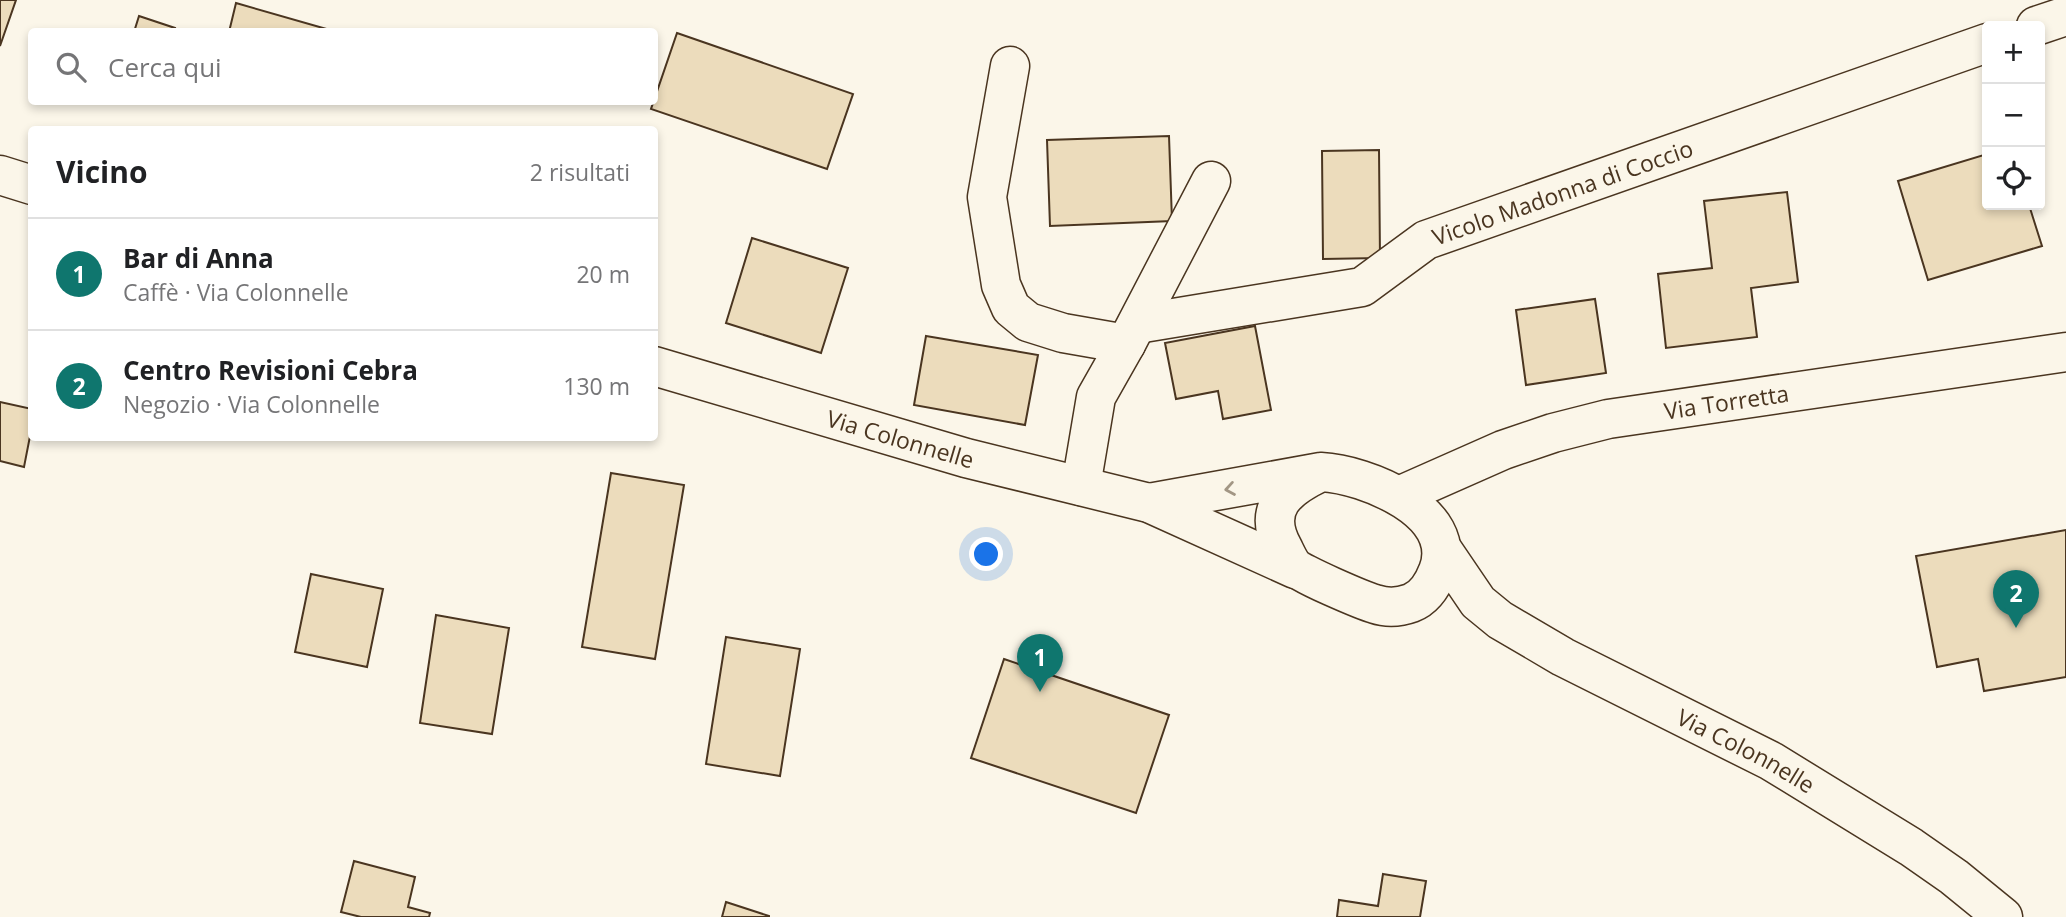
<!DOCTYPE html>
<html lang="it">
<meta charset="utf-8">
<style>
body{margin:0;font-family:"Open Sans",sans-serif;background:#f2f2f2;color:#202124}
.controls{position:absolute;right:21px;top:21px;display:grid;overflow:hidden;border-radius:7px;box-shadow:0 4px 10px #0003}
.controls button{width:63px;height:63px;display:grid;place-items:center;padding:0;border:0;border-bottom:2px solid #e0e0e0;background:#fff;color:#202124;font:35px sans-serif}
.you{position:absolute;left:987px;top:555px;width:24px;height:24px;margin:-18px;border:5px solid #fff;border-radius:50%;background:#1a73e8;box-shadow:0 0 0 10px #1a73e833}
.badge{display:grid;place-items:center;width:46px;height:46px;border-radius:50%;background:#0f766e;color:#fff;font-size:23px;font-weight:700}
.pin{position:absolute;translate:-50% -58px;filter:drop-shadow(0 2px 4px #0008)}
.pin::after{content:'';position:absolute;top:37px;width:24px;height:21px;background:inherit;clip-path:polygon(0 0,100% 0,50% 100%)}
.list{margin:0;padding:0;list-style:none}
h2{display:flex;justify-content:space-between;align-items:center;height:91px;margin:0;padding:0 28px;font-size:30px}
h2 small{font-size:23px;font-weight:400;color:#757577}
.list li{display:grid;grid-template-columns:46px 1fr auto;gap:21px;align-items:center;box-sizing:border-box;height:112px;padding:0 28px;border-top:2px solid #e0e0e0}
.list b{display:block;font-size:26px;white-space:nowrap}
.list p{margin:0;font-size:23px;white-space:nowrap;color:#757577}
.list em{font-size:23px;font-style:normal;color:#757577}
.icon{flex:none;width:38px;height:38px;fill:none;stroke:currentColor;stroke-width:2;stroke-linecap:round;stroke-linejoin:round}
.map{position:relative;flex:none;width:2066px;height:917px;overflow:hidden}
.search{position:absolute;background:#fff;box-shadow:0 4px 10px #0003;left:28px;top:28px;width:630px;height:77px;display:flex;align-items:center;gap:18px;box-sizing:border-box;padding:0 24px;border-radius:7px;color:#757577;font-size:26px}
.panel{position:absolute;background:#fff;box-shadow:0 4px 10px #0003;left:28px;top:126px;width:630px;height:315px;border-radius:7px}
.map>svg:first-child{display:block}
.building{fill:#ecdcbc;stroke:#4a3520;stroke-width:2}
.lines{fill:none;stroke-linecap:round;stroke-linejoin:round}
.minor-casing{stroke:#4a3520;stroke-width:41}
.tertiary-casing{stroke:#4a3520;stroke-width:41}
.secondary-casing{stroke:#4a3520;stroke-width:41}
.minor{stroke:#fbf6e9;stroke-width:38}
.tertiary{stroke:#fbf6e9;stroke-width:38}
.secondary{stroke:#fbf6e9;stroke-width:38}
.oneway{stroke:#a29684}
.labels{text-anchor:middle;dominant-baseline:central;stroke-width:5;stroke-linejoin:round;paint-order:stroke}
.street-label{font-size:23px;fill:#4a3520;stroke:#fbf6e9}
</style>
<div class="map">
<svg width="2066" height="917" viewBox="0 0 2066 917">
<rect width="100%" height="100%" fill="#fbf6e9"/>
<!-- building -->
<g class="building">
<polygon points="0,0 16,0 0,46"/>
<polygon points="236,3 337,32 229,32"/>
<polygon points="139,16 175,28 174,32 134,32"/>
<polygon points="677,33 853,94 827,169 651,109"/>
<polygon points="1169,136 1172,221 1050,226 1047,140"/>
<polygon points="1379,150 1380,258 1323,259 1322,151"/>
<polygon points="1987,154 1987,205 2029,205 2042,246 1928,280 1898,181"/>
<polygon points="1787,192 1798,282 1751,288 1757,337 1666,348 1658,274 1712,268 1704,201"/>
<polygon points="752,238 848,268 821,353 726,323"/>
<polygon points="1595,299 1606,373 1526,385 1516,310"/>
<polygon points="1255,326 1271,410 1223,419 1218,391 1176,399 1165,343"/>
<polygon points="926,336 1038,355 1025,425 914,405"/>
<polygon points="0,402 32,409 32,426 24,467 0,461"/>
<polygon points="611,473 684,485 655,659 582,647"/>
<polygon points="2066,530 2066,677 1984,691 1978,659 1937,667 1916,556"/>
<polygon points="311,574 383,589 367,667 295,652"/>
<polygon points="436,615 509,628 492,734 420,723"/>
<polygon points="726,637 800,649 780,776 706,764"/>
<polygon points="1004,659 1169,715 1136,813 971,758"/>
<polygon points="354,861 415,877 408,907 430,913 429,917 361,917 341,912"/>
<polygon points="1383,874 1426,881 1420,917 1337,917 1339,900 1378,906"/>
<polygon points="726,902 769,916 769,917 722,917"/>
</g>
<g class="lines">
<!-- minor casing -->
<g class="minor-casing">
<g id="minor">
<polyline points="2036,26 2066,16"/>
<polyline points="1010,66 987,197 1001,285 1011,308 1028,322 1063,333 1126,344"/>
<path id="s1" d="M1137 324 1362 287 1426 240 1987 43"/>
<polyline points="1081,486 1096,397 1126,344 1211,181"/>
</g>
</g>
<!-- tertiary casing -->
<g class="tertiary-casing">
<g id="tertiary">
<path id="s2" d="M1399 496 1503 450 1553 433 1608 419 2066 352"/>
</g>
</g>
<!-- secondary casing -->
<g class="secondary-casing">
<g id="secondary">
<polyline points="0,175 32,185"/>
<path id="s3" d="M654 366 966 458 1149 503 1295 569"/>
<path d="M1149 503 1321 472C1365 474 1461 512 1438 571 1433 584 1424 598 1411 603 1400 607 1387 608 1375 604 1364 601 1298 573 1293 566 1289 561 1286 554 1283 548 1261 508 1287 488 1321 472"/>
<path id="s4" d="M1442 549 1478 602 1500 620 1563 657 1771 761 1911 847 1954 877 2003 917"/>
</g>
</g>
<!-- minor -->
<use href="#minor" class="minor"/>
<!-- tertiary -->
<use href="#tertiary" class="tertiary"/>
<!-- secondary -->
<use href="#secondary" class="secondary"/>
</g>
<!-- one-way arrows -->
<defs><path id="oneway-chevron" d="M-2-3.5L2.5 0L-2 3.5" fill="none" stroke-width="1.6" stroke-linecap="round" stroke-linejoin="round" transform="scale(1.75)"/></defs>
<use class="oneway" href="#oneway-chevron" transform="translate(1230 489) rotate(170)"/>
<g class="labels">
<!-- street labels -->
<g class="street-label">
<text stroke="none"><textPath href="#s1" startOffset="452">Vicolo Madonna di Coccio</textPath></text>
<text stroke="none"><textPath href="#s2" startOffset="343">Via Torretta</textPath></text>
<text stroke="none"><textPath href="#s3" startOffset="257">Via Colonnelle</textPath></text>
<text stroke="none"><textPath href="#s4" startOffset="371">Via Colonnelle</textPath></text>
</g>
</g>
</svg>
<div class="controls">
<button>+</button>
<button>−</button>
<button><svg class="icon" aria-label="locate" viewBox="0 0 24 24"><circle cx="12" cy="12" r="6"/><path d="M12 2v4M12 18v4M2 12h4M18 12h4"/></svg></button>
</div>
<div class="you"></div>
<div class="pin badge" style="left:1040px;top:692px">1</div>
<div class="pin badge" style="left:2016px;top:628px">2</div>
<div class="search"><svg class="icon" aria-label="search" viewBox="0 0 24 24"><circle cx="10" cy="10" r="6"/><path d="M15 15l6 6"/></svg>Cerca qui</div>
<section class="panel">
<h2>Vicino<small>2 risultati</small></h2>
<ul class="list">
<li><span class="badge">1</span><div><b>Bar di Anna</b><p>Caffè · Via Colonnelle</p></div><em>20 m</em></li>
<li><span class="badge">2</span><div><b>Centro Revisioni Cebra</b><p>Negozio · Via Colonnelle</p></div><em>130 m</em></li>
</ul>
</section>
</div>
